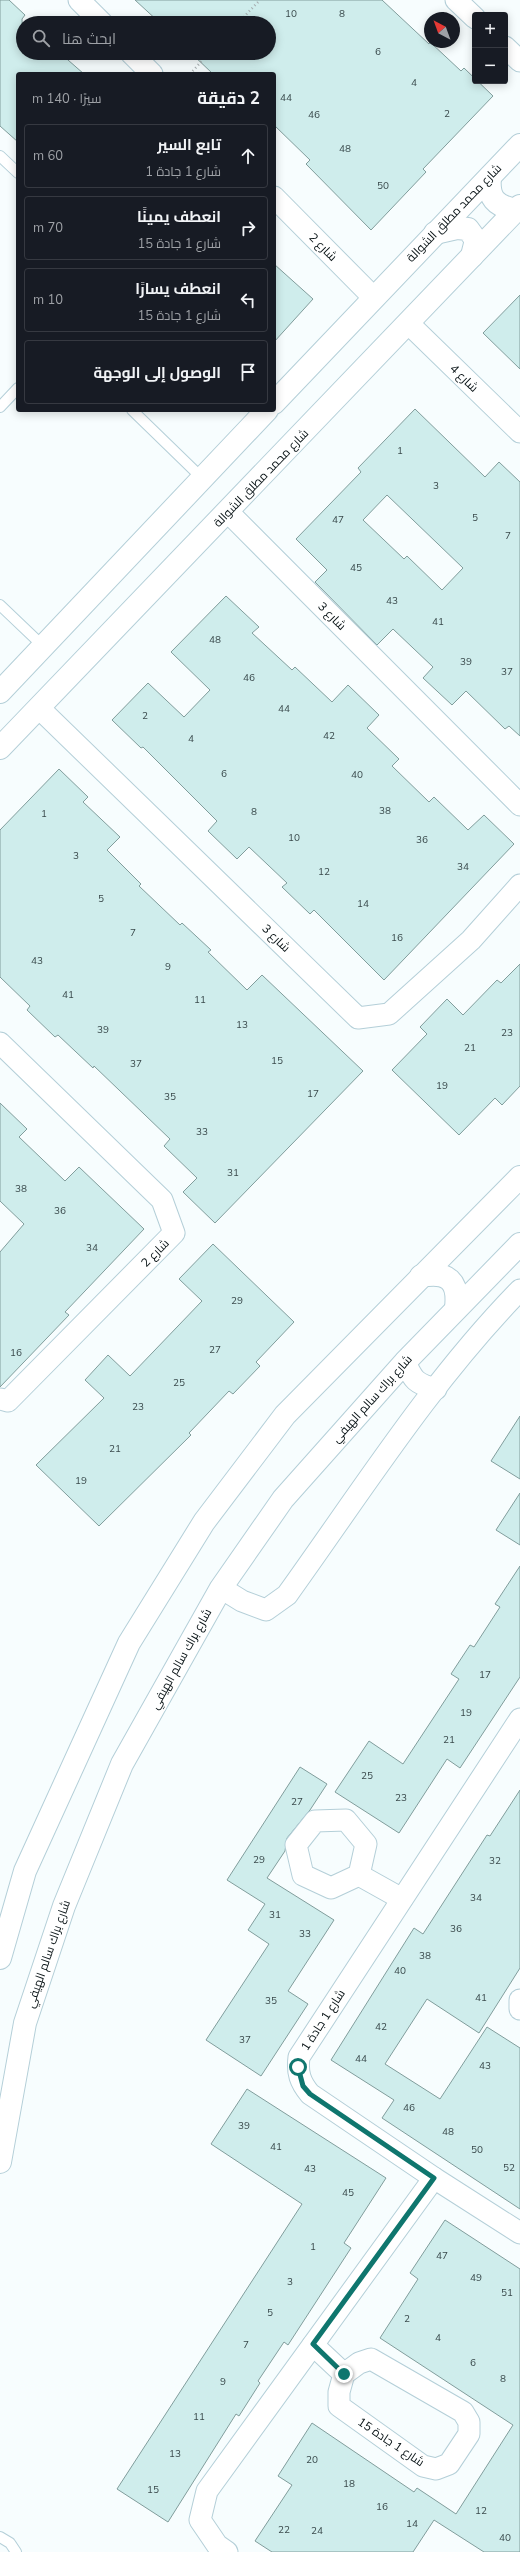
<!DOCTYPE html>
<html lang="ar">
<meta charset="utf-8">
<style>
body{margin:0;font-family:"Nunito Sans",Cairo,sans-serif;background:#242831;color:#f1f3f6;direction:rtl}
.controls{position:absolute;right:12px;top:12px;display:grid;overflow:hidden;border-radius:4px;box-shadow:0 2px 10px #0003}
.controls button{width:36px;height:36px;display:grid;place-items:center;padding:0;border:0;border-bottom:1px solid #363941;background:#171b24;color:#f1f3f6;font:20px sans-serif}
.compass{position:absolute;left:424px;top:12px;width:36px;height:36px;border-radius:50%;background:#171b24;box-shadow:0 2px 10px #0003;rotate:319deg}
.stop{position:absolute;width:12px;height:12px;margin:-9px;border:3px solid #0f766e;border-radius:50%;background:#fff}
.stop.end{background:#0f766e;border-color:#fff;box-shadow:0 1px 4px #0008}
.list{margin:0;padding:0;list-style:none}
h2{display:flex;justify-content:space-between;align-items:center;height:52px;margin:0;padding:0 16px;font-size:17px}
h2 small{font-size:13px;font-weight:400;color:#9ea1a6}
.list li{display:grid;grid-template-columns:26px 1fr auto;gap:12px;align-items:center;box-sizing:border-box;height:64px;margin:0 8px 8px;padding:0 8px;border:1px solid #363941;border-radius:4px}
.list b{display:block;font-size:15px;white-space:nowrap}
.list p{margin:0;font-size:13px;white-space:nowrap;color:#9ea1a6}
.list em{font-size:13px;font-style:normal;color:#9ea1a6}
.icon{flex:none;width:22px;height:22px;fill:none;stroke:currentColor;stroke-width:2;stroke-linecap:round;stroke-linejoin:round}
.map{position:relative;flex:none;width:520px;height:2552px;overflow:hidden;direction:ltr}
.search{position:absolute;background:#171b24;box-shadow:0 2px 10px #0003;left:16px;top:16px;width:260px;height:44px;display:flex;align-items:center;gap:10px;box-sizing:border-box;padding:0 14px;border-radius:22px;color:#9ea1a6;font-size:15px}
.panel{position:absolute;background:#171b24;box-shadow:0 2px 10px #0003;left:16px;top:72px;width:260px;height:340px;border-radius:4px;direction:rtl}
.map>svg:first-child{display:block}
.building{fill:#cfedec;stroke:#819d9c;fill-rule:evenodd}
.lines{fill:none;stroke-linecap:round;stroke-linejoin:round}
.service-casing{stroke:#b4cfd8;stroke-width:12}
.minor-casing{stroke:#b4cfd8;stroke-width:23}
.tertiary-casing{stroke:#b4cfd8;stroke-width:24}
.secondary-casing{stroke:#b4cfd8;stroke-width:24}
.path{stroke:#a5acae;stroke-width:2.5;stroke-dasharray:1 3;stroke-linecap:butt}
.service{stroke:#fff;stroke-width:10}
.minor{stroke:#fff;stroke-width:21}
.tertiary{stroke:#fff;stroke-width:22}
.secondary{stroke:#fff;stroke-width:22}
.route{stroke:#0f766e;stroke-width:5}
.labels{text-anchor:middle;dominant-baseline:central;stroke-width:3;stroke-linejoin:round;paint-order:stroke}
.number-label{font-size:10px;fill:#3a4a4c}
.street-label{font-size:12px;fill:#091316;stroke:#fff}
</style>
<div class="map">
<svg width="520" height="2552" viewBox="0 0 520 2552">
<rect width="100%" height="100%" fill="#f7fdfe"/>
<!-- building -->
<g class="building">
<polygon points="0,0 9,0 25,15 22,19 23,53 60,53 84,74 18,74 18,142 0,126"/>
<polygon points="135,0 382,0 429,44 430,42 461,71 464,68 493,96 423,169 426,172 371,230 306,164 310,160 274,125 274,74 213,74 191,53 269,53 269,23 160,23"/>
<polygon points="274,264 313,299 274,342"/>
<polygon points="520,295 520,369 483,333"/>
<path d="M415 409 485 477 499 462 520 482V736L509 726 505 729 466 691 452 705 423 678 433 667 393 629 377 645 315 582 327 570 296 539 361 472 358 468ZM387 495 463 568 442 590 407 556 404 559 363 520Z"/>
<polygon points="226,596 259,627 252,633 292,670 295,667 332,702 348,685 379,715 367,728 399,759 392,766 429,802 434,797 468,830 484,815 514,844 384,980 314,910 310,914 282,887 287,883 249,847 237,859 208,831 217,821 143,747 141,748 112,720 148,683 184,717 210,690 171,652"/>
<polygon points="59,769 88,797 83,802 120,837 107,850 141,884 139,886 180,925 182,923 211,950 208,952 247,990 262,975 363,1071 215,1223 183,1192 197,1178 164,1146 170,1139 94,1066 93,1068 58,1035 55,1037 27,1010 30,1006 0,977 0,830"/>
<polygon points="520,964 520,1086 502,1105 495,1098 459,1135 392,1070 427,1034 420,1027 447,999 463,1015 497,980 501,983"/>
<polygon points="0,1103 27,1129 19,1137 65,1181 79,1167 144,1229 65,1312 69,1315 0,1387 0,1252 24,1224 0,1201"/>
<polygon points="213,1244 294,1322 256,1362 260,1366 233,1394 229,1391 189,1433 191,1435 99,1526 36,1465 104,1398 85,1380 108,1355 130,1376 202,1301 179,1279"/>
<polygon points="520,1416 520,1479 491,1461"/>
<polygon points="520,1493 520,1545 496,1530"/>
<polygon points="520,1566 520,1677 460,1768 447,1759 399,1833 335,1792 369,1741 403,1764 459,1679 451,1674 470,1645 474,1647 500,1607 495,1604"/>
<polygon points="300,1767 327,1784 310,1810 287,1838 285,1851 267,1878 334,1920 288,1991 308,2004 261,2076 206,2040 269,1944 248,1930 265,1904 227,1880"/>
<polygon points="520,1790 520,1968 479,2033 427,1999 385,2064 440,2099 487,2027 520,2048 520,2209 382,2118 394,2100 331,2060 414,1928 423,1934 487,1835 490,1836"/>
<polygon points="247,2089 386,2178 344,2243 351,2248 288,2345 284,2342 258,2381 260,2383 239,2416 236,2414 168,2522 117,2489 302,2204 211,2144"/>
<polygon points="445,2220 520,2269 520,2552 484,2552 434,2520 413,2552 272,2552 255,2541 292,2485 278,2476 312,2423 414,2492 417,2488 456,2514 513,2425 380,2338 418,2279 410,2273"/>
</g>
<g class="lines">
<!-- service casing -->
<g class="service-casing">
<g id="service">
<polyline points="0,156 18,173"/>
<polyline points="0,407 18,388"/>
<polyline points="132,410 203,479"/>
<polyline points="0,605 44,647"/>
<polyline points="0,2537 10,2543 16,2552"/>
</g>
</g>
<!-- minor casing -->
<g class="minor-casing">
<g id="minor">
<polyline points="79,0 102,23"/>
<polyline points="456,0 475,18"/>
<polyline points="505,47 520,61"/>
<polyline points="131,53 152,74"/>
<polyline points="274,197 373,297"/>
<polyline points="408,323 520,432"/>
<polyline points="228,512 520,805"/>
<polyline points="39,708 358,1018 389,1014 471,940 520,885"/>
<polyline points="0,1043 162,1200 174,1233 8,1401 0,1399"/>
<path d="M405 1362C413 1380 416 1384 436 1389"/>
<path d="M221 1588 242 1601 266 1610 287 1595C361 1492 431 1381 520 1290"/>
<path d="M520 1719 299 2057C297 2073 300 2082 310 2094L434 2178 520 2233"/>
<polygon points="346,1820 366,1844 359,1875 331,1888 303,1875 296,1845 315,1821"/>
<polyline points="359,1875 402,1899"/>
<polyline points="520,2000 520,2009"/>
<polyline points="313,2345 344,2374 339,2392 339,2406 423,2466 436,2469 449,2464 469,2434 469,2422 463,2412 371,2359 359,2363 344,2374"/>
<polyline points="227,2552 217,2545 200,2520 207,2491 434,2178"/>
</g>
</g>
<!-- tertiary casing -->
<g class="tertiary-casing">
<g id="tertiary">
<path d="M490 177C488 198 495 206 516 210"/>
<polyline points="435,233 457,228 468,229 476,240 472,256"/>
<polyline points="274,403 520,145"/>
<polyline points="0,692 267,410"/>
<polyline points="0,748 520,206"/>
</g>
</g>
<!-- secondary casing -->
<g class="secondary-casing">
<g id="secondary">
<path d="M421 1276C448 1271 459 1281 456 1308"/>
<polyline points="0,1958 25,1871 129,1643 204,1522 285,1415 520,1177"/>
<polyline points="0,2162 25,2023 64,1906 122,1764 221,1588 283,1499 405,1362 520,1244"/>
</g>
</g>
<!-- path -->
<g class="path">
<polyline points="238,23 260,0"/>
<polyline points="190,74 209,53"/>
</g>
<!-- service -->
<use href="#service" class="service"/>
<!-- minor -->
<use href="#minor" class="minor"/>
<!-- tertiary -->
<use href="#tertiary" class="tertiary"/>
<!-- secondary -->
<use href="#secondary" class="secondary"/>
</g>
<g class="lines">
<!-- route -->
<polyline class="route" points="298,2067 303,2086 310,2094 434,2178 313,2344 344,2374"/>
</g>
<g class="labels">
<!-- number labels -->
<g class="number-label">
<text x="291" y="14">10</text>
<text x="342" y="14">8</text>
<text x="378" y="52">6</text>
<text x="414" y="83">4</text>
<text x="286" y="98">44</text>
<text x="447" y="114">2</text>
<text x="314" y="115">46</text>
<text x="345" y="149">48</text>
<text x="383" y="186">50</text>
<text x="400" y="451">1</text>
<text x="436" y="486">3</text>
<text x="475" y="518">5</text>
<text x="338" y="520">47</text>
<text x="508" y="536">7</text>
<text x="356" y="568">45</text>
<text x="392" y="601">43</text>
<text x="438" y="622">41</text>
<text x="215" y="640">48</text>
<text x="466" y="662">39</text>
<text x="507" y="672">37</text>
<text x="249" y="678">46</text>
<text x="284" y="709">44</text>
<text x="145" y="716">2</text>
<text x="329" y="736">42</text>
<text x="191" y="739">4</text>
<text x="224" y="774">6</text>
<text x="357" y="775">40</text>
<text x="385" y="811">38</text>
<text x="254" y="812">8</text>
<text x="44" y="814">1</text>
<text x="294" y="838">10</text>
<text x="422" y="840">36</text>
<text x="76" y="856">3</text>
<text x="463" y="867">34</text>
<text x="324" y="872">12</text>
<text x="101" y="899">5</text>
<text x="363" y="904">14</text>
<text x="133" y="933">7</text>
<text x="397" y="938">16</text>
<text x="37" y="961">43</text>
<text x="168" y="967">9</text>
<text x="68" y="995">41</text>
<text x="200" y="1000">11</text>
<text x="242" y="1025">13</text>
<text x="103" y="1030">39</text>
<text x="507" y="1033">23</text>
<text x="470" y="1048">21</text>
<text x="277" y="1061">15</text>
<text x="136" y="1064">37</text>
<text x="442" y="1086">19</text>
<text x="313" y="1094">17</text>
<text x="170" y="1097">35</text>
<text x="202" y="1132">33</text>
<text x="233" y="1173">31</text>
<text x="21" y="1189">38</text>
<text x="60" y="1211">36</text>
<text x="92" y="1248">34</text>
<text x="237" y="1301">29</text>
<text x="215" y="1350">27</text>
<text x="16" y="1353">16</text>
<text x="179" y="1383">25</text>
<text x="138" y="1407">23</text>
<text x="115" y="1449">21</text>
<text x="81" y="1481">19</text>
<text x="485" y="1675">17</text>
<text x="466" y="1713">19</text>
<text x="449" y="1740">21</text>
<text x="367" y="1776">25</text>
<text x="401" y="1798">23</text>
<text x="297" y="1802">27</text>
<text x="259" y="1860">29</text>
<text x="495" y="1861">32</text>
<text x="476" y="1898">34</text>
<text x="275" y="1915">31</text>
<text x="456" y="1929">36</text>
<text x="305" y="1934">33</text>
<text x="425" y="1956">38</text>
<text x="400" y="1971">40</text>
<text x="481" y="1998">41</text>
<text x="271" y="2001">35</text>
<text x="381" y="2027">42</text>
<text x="245" y="2040">37</text>
<text x="361" y="2059">44</text>
<text x="485" y="2066">43</text>
<text x="409" y="2108">46</text>
<text x="244" y="2126">39</text>
<text x="448" y="2132">48</text>
<text x="276" y="2147">41</text>
<text x="477" y="2150">50</text>
<text x="509" y="2168">52</text>
<text x="310" y="2169">43</text>
<text x="348" y="2193">45</text>
<text x="313" y="2247">1</text>
<text x="442" y="2256">47</text>
<text x="476" y="2278">49</text>
<text x="290" y="2282">3</text>
<text x="507" y="2293">51</text>
<text x="270" y="2313">5</text>
<text x="407" y="2319">2</text>
<text x="438" y="2338">4</text>
<text x="246" y="2345">7</text>
<text x="473" y="2363">6</text>
<text x="503" y="2379">8</text>
<text x="223" y="2382">9</text>
<text x="199" y="2417">11</text>
<text x="175" y="2454">13</text>
<text x="312" y="2460">20</text>
<text x="349" y="2484">18</text>
<text x="153" y="2490">15</text>
<text x="382" y="2507">16</text>
<text x="481" y="2511">12</text>
<text x="412" y="2524">14</text>
<text x="284" y="2530">22</text>
<text x="317" y="2531">24</text>
<text x="505" y="2538">40</text>
</g>
<!-- street labels -->
<g class="street-label">
<text transform="translate(454 213) rotate(-46)">شارع محمد مطلق الشوالة</text>
<text transform="translate(323 247) rotate(45)">شارع 2</text>
<text transform="translate(464 378) rotate(44)">شارع 4</text>
<text transform="translate(261 478) rotate(-46)">شارع محمد مطلق الشوالة</text>
<text transform="translate(332 616) rotate(45)">شارع 3</text>
<text transform="translate(276 938) rotate(44)">شارع 3</text>
<text transform="translate(155 1253) rotate(-45)">شارع 2</text>
<text transform="translate(372 1399) rotate(-48)">شارع براك سالم الهيفي</text>
<text transform="translate(181 1659) rotate(-61)">شارع براك سالم الهيفي</text>
<text transform="translate(48 1954) rotate(-71)">شارع براك سالم الهيفي</text>
<text transform="translate(323 2020) rotate(-57)">شارع 1 جادة 1</text>
<text transform="translate(391 2442) rotate(34)">شارع 1 جادة 15</text>
</g>
</g>
</svg>
<div class="controls">
<button>+</button>
<button>−</button>
</div>
<svg class="compass" viewBox="-18 -18 36 36"><path d="M0-13l5 13h-10z" fill="#e53935"/><path d="M0 13l5-13h-10z" fill="#9ea1a6"/></svg>
<div class="stop" style="left:298px;top:2067px"></div>
<div class="stop end" style="left:344px;top:2374px"></div>
<div class="search"><svg class="icon" aria-label="search" viewBox="0 0 24 24"><circle cx="10" cy="10" r="6"/><path d="M15 15l6 6"/></svg>ابحث هنا</div>
<section class="panel">
<h2>2 دقيقة<small>سيرًا · 140 m</small></h2>
<ul class="list">
<li><svg class="icon" aria-label="ahead" viewBox="0 0 24 24"><path d="M12 20V5M6 11l6-6 6 6"/></svg><div><b>تابع السير</b><p>شارع 1 جادة 1</p></div><em>60 m</em></li>
<li><svg class="icon" aria-label="right" viewBox="0 0 24 24"><path d="M7 20v-9h11M14 6l5 5-5 5"/></svg><div><b>انعطف يمينًا</b><p>شارع 1 جادة 15</p></div><em>70 m</em></li>
<li><svg class="icon" aria-label="left" viewBox="0 0 24 24"><path d="M17 20v-9H6M10 6l-5 5 5 5"/></svg><div><b>انعطف يسارًا</b><p>شارع 1 جادة 15</p></div><em>10 m</em></li>
<li><svg class="icon" aria-label="arrive" viewBox="0 0 24 24"><path d="M6 21V4h12l-3 4 3 4H6"/></svg><div><b>الوصول إلى الوجهة</b></div></li>
</ul>
</section>
</div>
